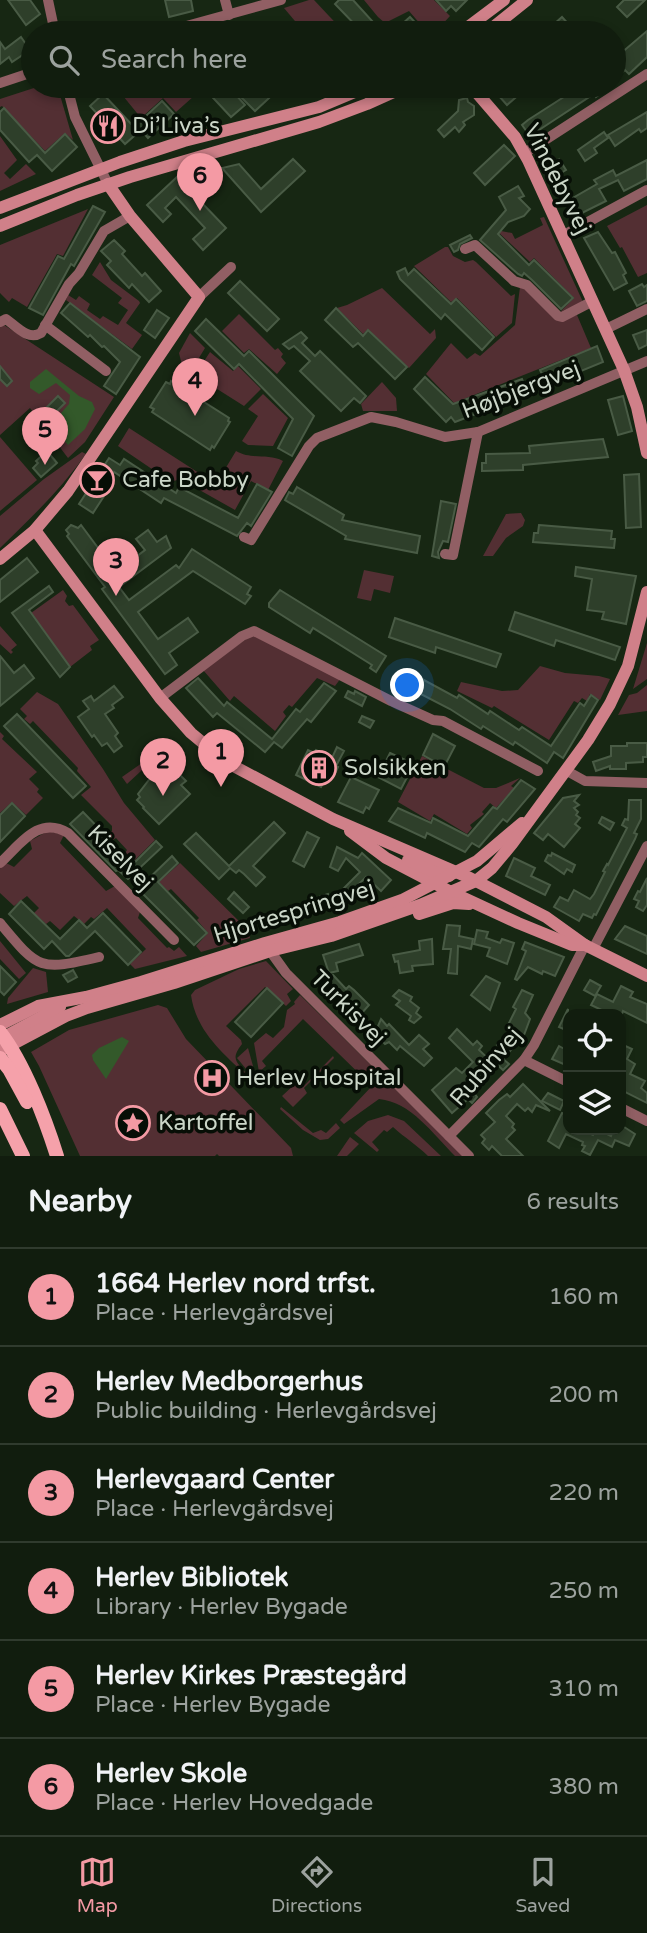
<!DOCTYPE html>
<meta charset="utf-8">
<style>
body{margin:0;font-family:"Varela Round",sans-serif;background:#1a2617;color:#f1f3f6}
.controls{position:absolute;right:21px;bottom:21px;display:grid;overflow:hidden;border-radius:14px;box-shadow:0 4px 10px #0003}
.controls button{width:63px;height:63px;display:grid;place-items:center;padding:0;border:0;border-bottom:2px solid #303b2e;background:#111d0e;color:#f1f3f6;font:35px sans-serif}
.you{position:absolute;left:408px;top:686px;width:24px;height:24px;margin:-18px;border:5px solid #fff;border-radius:50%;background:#1a73e8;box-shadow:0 0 0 10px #1a73e833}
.badge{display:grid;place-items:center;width:46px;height:46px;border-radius:50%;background:#f49aa4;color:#111;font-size:23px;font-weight:700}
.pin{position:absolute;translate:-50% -58px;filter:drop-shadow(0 2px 4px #0008)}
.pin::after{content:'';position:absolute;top:37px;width:24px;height:21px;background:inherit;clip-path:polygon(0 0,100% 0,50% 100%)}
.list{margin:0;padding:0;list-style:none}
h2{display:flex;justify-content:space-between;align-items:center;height:91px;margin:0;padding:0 28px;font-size:30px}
h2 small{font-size:23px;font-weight:400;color:#9ca29e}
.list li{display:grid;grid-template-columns:46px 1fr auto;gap:21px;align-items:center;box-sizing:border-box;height:98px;padding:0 28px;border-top:2px solid #303b2e}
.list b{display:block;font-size:26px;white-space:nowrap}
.list p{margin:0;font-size:23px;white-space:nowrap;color:#9ca29e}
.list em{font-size:23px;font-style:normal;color:#9ca29e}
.icon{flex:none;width:38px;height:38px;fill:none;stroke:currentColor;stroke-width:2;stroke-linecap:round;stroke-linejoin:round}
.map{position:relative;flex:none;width:647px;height:1156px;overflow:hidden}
.search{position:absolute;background:#111d0e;box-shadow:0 4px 10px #0003;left:21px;right:21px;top:21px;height:77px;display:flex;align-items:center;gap:18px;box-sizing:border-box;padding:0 24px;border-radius:38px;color:#9ca29e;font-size:26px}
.sheet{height:679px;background:#111d0e}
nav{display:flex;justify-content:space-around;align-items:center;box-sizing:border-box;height:98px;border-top:2px solid #303b2e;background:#111d0e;font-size:19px;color:#9ca29e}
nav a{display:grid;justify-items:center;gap:4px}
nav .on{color:#f49aa4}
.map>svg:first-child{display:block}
.green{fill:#532f33}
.water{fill:#33592a}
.building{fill:#2e3f2a;stroke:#495b45;stroke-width:2}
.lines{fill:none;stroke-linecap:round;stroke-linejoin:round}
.street{stroke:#915f64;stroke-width:10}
.secondary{stroke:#d08089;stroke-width:12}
.primary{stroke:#f5a1aa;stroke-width:14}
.labels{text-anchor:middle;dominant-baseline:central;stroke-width:7;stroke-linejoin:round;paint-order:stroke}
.poi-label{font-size:23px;fill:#cbd6c8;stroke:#070e06;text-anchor:start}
.street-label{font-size:23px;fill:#cbd6c8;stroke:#070e06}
</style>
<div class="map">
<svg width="647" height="1156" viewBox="0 0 647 1156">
<rect width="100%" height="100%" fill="#172713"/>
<!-- green -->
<g class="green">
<polygon points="309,0 314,0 345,33 305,33 284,8"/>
<polygon points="364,0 434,0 450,16 438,29 428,33 409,11 385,23 378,17"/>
<polygon points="148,86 192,86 197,91 194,96 176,112 163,98 141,118 119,91 123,87 138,94"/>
<polygon points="37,87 60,95 73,140 65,133 45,151 2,106 0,107 0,99"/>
<polygon points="0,136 17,160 4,173 10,179 26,164 36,174 0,191"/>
<polygon points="647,205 647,273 638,277 622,247 620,248 607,226"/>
<polygon points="88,209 63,256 57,254 27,307 12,298 9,302 0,293 0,245"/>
<polygon points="544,217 583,302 560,312 574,298 534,258 530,262 496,230 512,233 515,239 543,225 540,218"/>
<polygon points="445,247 448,247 453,256 465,262 473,260 476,262 511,296 515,294 512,323 496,337 457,298 451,302 414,266"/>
<polygon points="100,262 111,280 139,301 140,303 126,323 142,335 132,349 66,300 68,295 76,300 79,296 90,304 87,310 100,319 103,316 118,325 128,310 118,303 122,298 92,275"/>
<polygon points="520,287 524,287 558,321 577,315 591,348 454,403 426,374 451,343 467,359 475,353 480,356 515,325"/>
<polygon points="382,288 430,334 435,329 436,338 409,368 368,329 363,334 337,308 347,305"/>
<polygon points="239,314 275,350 278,348 283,354 281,357 286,363 277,374 249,349 244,353 222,331"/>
<polygon points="4,325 114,397 85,442 68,458 30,408 0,435 0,327"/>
<polygon points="190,333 205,348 191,371 182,365 179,353"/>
<polygon points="210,352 233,371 238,366 261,389 244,406 195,375"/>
<polygon points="382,382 396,398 397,411 363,411 361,404"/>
<polygon points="263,394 288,418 273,446 248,445 242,441 258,416 248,409"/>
<path d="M129 428 216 484 236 451C251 460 268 453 283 461L268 490 251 481 235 510 180 479 171 482 118 446Z"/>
<polygon points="0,437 37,480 0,511"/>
<path d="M82 452 86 454C61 489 31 518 0 548V516L44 479Z"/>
<polygon points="521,513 525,520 523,526 506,538 493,556 483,556 506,514"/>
<polygon points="364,570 394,576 390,593 374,589 371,601 357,598"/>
<polygon points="63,590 67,596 65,601 69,606 73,605 99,640 90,646 92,650 70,667 31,613"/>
<polygon points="0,626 17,645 11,650 13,652 11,654 0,644"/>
<polygon points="256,635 341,678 335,686 317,678 292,707 289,705 283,712 286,716 275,731 234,696 230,701 203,670 249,637"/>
<polygon points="647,643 647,679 633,689"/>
<polygon points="540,666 565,673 599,676 610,679 600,700 590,694 587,701 582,698 578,703 574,701 549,740 494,706 492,708 457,691 461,682 502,691 518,690"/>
<polygon points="647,685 647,711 618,715 629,695 637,693"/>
<polygon points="37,692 58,704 103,769 124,803 155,840 133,862 125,853 127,850 116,838 113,840 108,835 112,831 112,826 81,795 91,787 77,771 78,768 33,721 30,724 24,719 27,716 20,709"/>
<polygon points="0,732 4,736 2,739 37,772 29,779 39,789 37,792 43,798 26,815 12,802 0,813"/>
<polygon points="152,756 154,759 127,784 122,777"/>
<polygon points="422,756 484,788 496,788 520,778 511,786 514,788 496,808 490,803 482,812 484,814 470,825 472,828 467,834 434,814 430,821 398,802"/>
<polygon points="48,831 64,835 60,843 106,891 115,886 140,912 138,918 167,948 169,947 174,951 179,947 187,956 135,969 130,964 146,949 107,908 94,919 91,917 84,924 74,916 60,930 50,921 46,924 34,913 39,908 27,896 14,906 0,893 0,868 6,863 14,867 32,849 30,841"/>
<polygon points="180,863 248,930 250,938 201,952 196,946 208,933 197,920 199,918 171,889 168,891 159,882"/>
<polygon points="0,941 26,973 19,979 0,959"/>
<path d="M266 961 293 989 287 994 291 1001 286 1006 265 987 226 1026 241 1040 242 1044C228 1062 240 1062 249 1078 224 1054 196 1032 191 995L195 990 239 969Z"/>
<polygon points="33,968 46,972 48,992 7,1004 8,998"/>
<path d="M300 995 463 1156H455C433 1134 411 1102 379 1099L344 1124 340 1120 372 1086 303 1019 262 1061 266 1066 259 1072 254 1043 266 1033 273 1038 284 1027 287 1010 295 1004 294 1002Z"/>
<polygon points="158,1005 167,1008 186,1039 291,1148 293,1156 219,1156 217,1154 215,1156 80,1156 39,1066 31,1052 69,1030"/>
<polygon points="248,1048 253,1066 251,1075 237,1058"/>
<polygon points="333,1056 334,1058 304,1088 307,1093 293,1107 282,1096 295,1084 303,1087"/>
<polygon points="281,1107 313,1133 321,1130 326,1133 336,1123 340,1128 328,1139 320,1140 303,1130 280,1109"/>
<path d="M388 1115 404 1121 441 1156H428C417 1145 405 1138 393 1127L387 1132 384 1130 372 1142 379 1150 377 1152 354 1133 368 1121Z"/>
<polygon points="350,1137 359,1144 347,1156 337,1156"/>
</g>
<!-- water -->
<g class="water">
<polygon points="46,369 79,396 92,402 95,409 85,429 68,445 55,430 55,420 69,404 70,395 56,383 39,394 30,388 30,382"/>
<polygon points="122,1037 129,1041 106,1079 93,1060 92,1055 99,1048"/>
</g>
<!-- building -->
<g class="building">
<polygon points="8,0 30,0 40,14 26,25"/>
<polygon points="165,0 191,0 193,11 169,17"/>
<polygon points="339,0 353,0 383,33 363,33 335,4"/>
<polygon points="436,0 467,0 456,11 451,6 446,11"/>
<polygon points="624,0 645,0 627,17 617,7"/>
<polygon points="410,17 421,29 416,33 392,33"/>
<polygon points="562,17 571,27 564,33 544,33"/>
<polygon points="277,23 287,33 267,33"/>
<polygon points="647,31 647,57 629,74 625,70 614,79 614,46 620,54"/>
<polygon points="21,37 30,50 12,62 9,57 0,64 0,42 5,49"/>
<polygon points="202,86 228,86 245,105 231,117"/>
<polygon points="255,86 282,86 255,111 242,98"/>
<polygon points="490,86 529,86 507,105"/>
<polygon points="581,86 606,86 600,91 601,93 596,97 594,94 536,132 533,128 527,132 522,125 528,120"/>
<polygon points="103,94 134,127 162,101 174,114 148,138 141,130 125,144 90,106"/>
<polygon points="467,98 468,102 474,106 474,115 463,122 465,125 459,132 455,127 444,137 438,130 458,111 459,100"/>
<polygon points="4,108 45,153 65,134 77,147 52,171 37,155 29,162 0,130 0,112"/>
<polygon points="647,112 647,128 641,132 639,129 615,146 608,135"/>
<polygon points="604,132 608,138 594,148 597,153 585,161 578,150"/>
<polygon points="504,145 515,156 485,185 474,173"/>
<polygon points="293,159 305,171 261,212 222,168 239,164 261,189"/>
<polygon points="559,159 566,170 556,176 549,165"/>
<polygon points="647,160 647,179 624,191 618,180 599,189 606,201 574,217 566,202 597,184 594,180 613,170 616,176"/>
<polygon points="177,177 226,228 203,250 193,239 205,228 176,197 165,208 171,214 163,222 147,205"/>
<polygon points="518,186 524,196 519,198 530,209 524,216 508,222 498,234 529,265 534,260 573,298 561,309 532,280 524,273 522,276 518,274 480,240 506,210 499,197"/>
<polygon points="93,206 105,212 74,266 71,264 43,315 29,308 58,256 64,259"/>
<polygon points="598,232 612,253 615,252 626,273 623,275 627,283 614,290 584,238"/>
<polygon points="470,235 472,238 460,244 458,250 454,252 450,245"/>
<polygon points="114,240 125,251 122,254 142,276 145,273 161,291 149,302 132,284 129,288 107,265 111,261 101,251"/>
<polygon points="405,268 408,275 414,269 451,304 456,299 494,337 482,350 445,314 441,319 400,279 397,272"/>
<polygon points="240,281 279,319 267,331 228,293"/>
<polygon points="642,284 644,287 647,285 647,301 637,306 629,291"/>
<polygon points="70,303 140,357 116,394 104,386 120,362 104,346 102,347 90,335 88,337 61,313"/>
<polygon points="336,308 363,336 368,330 407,367 395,379 358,343 353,347 325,320"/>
<polygon points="157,310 169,318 155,338 144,330"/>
<polygon points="206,319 244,356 249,351 314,416 292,456 278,448 293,419 239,364 234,369 195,331"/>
<polygon points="647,330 647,345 639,349 633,335"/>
<polygon points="301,332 307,338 302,343 315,356 320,351 366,396 360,403 354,398 341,411 300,371 310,361 294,346 289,349 283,344"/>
<polygon points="597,346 603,362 547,385 540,370"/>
<polygon points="0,366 12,381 7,386 0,379"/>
<polygon points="425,377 453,404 522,379 528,394 455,422 451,417 446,422 414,389"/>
<polygon points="171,381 229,418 228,421 230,422 214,448 212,446 210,450 152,412 154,409 150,407 166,382 170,384"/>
<polygon points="58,396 65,403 49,419 42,412"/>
<polygon points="623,396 632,431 618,435 608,400"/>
<polygon points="603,439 608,457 523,465 523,470 482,471 482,463 486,463 486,454 530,453 529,446"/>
<polygon points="47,451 57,463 41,477 33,468 38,463 36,461"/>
<polygon points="109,458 120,465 124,459 176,493 179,487 238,518 257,484 272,492 251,526 247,523 237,536 164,498 161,503 114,472 104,487 108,490 93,513 79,504"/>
<polygon points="639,474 641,527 626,528 624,475"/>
<polygon points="297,487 344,515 342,520 420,536 417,553 345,539 346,536 285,500 289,492 293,494"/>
<polygon points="441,501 456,504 448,542 443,541 438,552 439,558 432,556"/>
<polygon points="71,525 78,528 81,525 116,572 145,550 136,539 148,530 157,542 166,536 171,548 119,587 129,600 176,565 179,568 192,549 251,587 247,594 251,596 245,604 193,571 138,612 158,639 188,618 198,632 169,653 177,665 165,674 102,589 105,587 67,536 69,534 66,530"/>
<polygon points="539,525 612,531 611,539 615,539 614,548 533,542 534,533 538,533"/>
<polygon points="27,558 38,572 0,602 0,580"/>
<polygon points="576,567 636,576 626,624 602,619 604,612 587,610 592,579 575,576"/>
<polygon points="49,586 53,592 29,610 70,667 60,677 12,613"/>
<polygon points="280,590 386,656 376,672 370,668 372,665 313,628 310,633 269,607 269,603"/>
<polygon points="515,612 620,647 615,660 556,640 554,646 509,630"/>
<polygon points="395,618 501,654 496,667 436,647 435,653 389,637"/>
<polygon points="0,656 14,673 24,665 34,678 0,706"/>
<polygon points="198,678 224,706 227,702 272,739 296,709 300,712 324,683 336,691 311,722 307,719 282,748 274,742 265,752 217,713 213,717 186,688"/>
<polygon points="422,679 457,698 459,695 488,714 490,711 519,730 522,727 551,746 580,703 584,706 591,695 598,700 563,758 554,752 547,763 515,742 513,745 483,726 481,729 450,709 415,691"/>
<polygon points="114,686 123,697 112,705 114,708 105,714 118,733 115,736 122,746 114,752 107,743 102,746 94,735 92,737 78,717 89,709 83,701 91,696 94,701"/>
<polygon points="348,691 354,694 355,691 366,697 362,706 345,697"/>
<polygon points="17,714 86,786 73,798 4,726"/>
<polygon points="362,716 374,721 370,728 359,722"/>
<polygon points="433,734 455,746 444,767 423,755"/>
<polygon points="627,743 647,743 647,757 643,757 643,762 626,763 626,769 610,769 610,766 596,771 593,762 611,756 611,746 627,746"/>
<polygon points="337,747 344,751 336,766 338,767 334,776 328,773 321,787 296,775 308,750 314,753 316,750 332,758"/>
<polygon points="390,753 414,764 401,789 378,777"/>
<polygon points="164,768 167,770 170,768 177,775 178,773 186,781 181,785 190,794 159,824 143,808 144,807 137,800 140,797 138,794 152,776 155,777"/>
<polygon points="351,777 379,790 369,809 366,807 363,813 338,802"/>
<polygon points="521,780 535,789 507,822 503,819 479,847 472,843 465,852 427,833 425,838 389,821 398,808 431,823 433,818 468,836 493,807 497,809"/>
<polygon points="579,795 574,801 579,805 574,808 578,812 576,815 580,818 575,824 580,828 564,847 548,834 543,840 534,833 563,798"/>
<polygon points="629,800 641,800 641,819 634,833 637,834 635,839 596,915 594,914 592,918 583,914 579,921 554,907 560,897 568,901 574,890 590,899 594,894 605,872 603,871 607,864 608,865 627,828 622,825 625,819 628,820"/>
<polygon points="12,803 25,816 0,842 0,815"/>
<polygon points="83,812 133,864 156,841 162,847 128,879 118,870 116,871 70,824"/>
<polygon points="602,817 614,823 610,830 599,823"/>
<polygon points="274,822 285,833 253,866 265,877 256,886 244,874 239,870 236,873 230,868 219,879 184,844 196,833 229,866"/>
<polygon points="307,832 319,838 304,867 293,861"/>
<polygon points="337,847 358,858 362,853 391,880 381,891 366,877 349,894 344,888 360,872 346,858 338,871 330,867"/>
<polygon points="552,853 575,865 572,872 567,869 564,874 545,861 548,855 551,856"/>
<polygon points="172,856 178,863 158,882 207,933 194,945 138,889"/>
<polygon points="514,858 535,868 531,876 550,885 545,895 506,876"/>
<polygon points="647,878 647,905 643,911 636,907 639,901 634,899 638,891 640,892"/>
<polygon points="234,892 249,907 243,913 228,899"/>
<polygon points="328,894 332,906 320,910 316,898"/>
<polygon points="21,901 60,939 79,920 87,928 103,913 141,952 128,965 95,931 69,956 66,956 52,941 44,949 9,914"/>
<polygon points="447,925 460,926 459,936 473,939 471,949 458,946 457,974 448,973 451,949 443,949"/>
<polygon points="625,926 647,936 647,954 615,939"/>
<polygon points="477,930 488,932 486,938 500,943 502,939 514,943 507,964 487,956 490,948 474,944"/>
<polygon points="432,939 433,964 412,966 413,971 400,973 398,961 395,962 393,955 420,950 419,941"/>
<polygon points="525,942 564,957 555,976 543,971 542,974 528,967 517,980 515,979 526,951 522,949"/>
<polygon points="359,944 363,955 336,963 338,971 329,973 323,955"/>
<polygon points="0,966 16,982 4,995 0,991"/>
<polygon points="73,970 77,977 68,982 63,975"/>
<polygon points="333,975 346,989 349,986 354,990 369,1005 361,1014 347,999 344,1002 333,991 335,989 327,982"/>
<polygon points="486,976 500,983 490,1010 471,995"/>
<polygon points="590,980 601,986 595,996 584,990"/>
<polygon points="621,986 633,992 630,997 647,1004 647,1023 623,1011 622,1014 610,1014 591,1005 597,994 613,1002"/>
<polygon points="267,988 283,1003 251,1037 235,1022"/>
<polygon points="399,990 412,997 410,1001 419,1008 416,1013 421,1017 414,1023 409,1020 411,1016 396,1005 400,1001 393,996"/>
<polygon points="522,990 533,995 525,1013 530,1019 524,1035 503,1059 509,1064 503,1070 491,1059 501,1049 497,1045 512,1030 512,1027 508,1025 516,1009 513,1007"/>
<polygon points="568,1009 568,1031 559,1027"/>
<polygon points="381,1019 387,1026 389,1024 409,1045 419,1035 429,1044 423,1049 432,1058 424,1066 400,1046 397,1050 389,1042 385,1044 376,1035 380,1031 378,1026"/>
<polygon points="457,1029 473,1045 477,1041 482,1046 479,1050 494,1064 480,1079 483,1083 474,1093 477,1097 472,1103 468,1099 452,1113 432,1090 456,1068 462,1073 473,1062 449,1038"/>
<polygon points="621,1044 632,1049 627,1059 635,1064 630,1074 645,1081 641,1088 647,1093 647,1103 621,1090"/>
<polygon points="559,1046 568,1051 568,1066 552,1059"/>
<polygon points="523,1084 550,1111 536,1105 532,1112 528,1108 525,1111 517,1104 506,1116 514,1124 512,1127 515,1130 506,1139 523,1156 502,1156 492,1146 489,1150 482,1143 485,1139 481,1135 495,1122 486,1113 499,1100 507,1094 510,1097"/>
<polygon points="548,1093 564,1101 560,1110 542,1101"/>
<polygon points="562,1113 568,1116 568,1130 582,1130 593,1135 596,1130 599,1130 611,1136 613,1130 621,1130 621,1125 635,1134 629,1146 615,1140 612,1147 598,1140 590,1155 582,1151 585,1146 582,1145 583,1142 566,1134 559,1148 548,1141"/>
</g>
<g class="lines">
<!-- street -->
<g class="street">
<polyline points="48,0 55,33"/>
<polyline points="225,0 229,15"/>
<polyline points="161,33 281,0"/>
<polyline points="0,83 33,72"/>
<polyline points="67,86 75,117 108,184"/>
<polyline points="525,153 647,74"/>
<polyline points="564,235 647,190"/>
<polyline points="465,249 475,245 514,281 527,285 558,316 562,317 593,301"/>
<polyline points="199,297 231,267"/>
<path d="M0 322 6 319C16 326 28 341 41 333L69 284 79 273 104 231 130 216"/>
<polyline points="45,325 106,371"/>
<polyline points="606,329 647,309"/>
<polyline points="244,537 251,540 309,446 317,438 371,417 396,422 445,437 478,432 647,361"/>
<polyline points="445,554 453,555 478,432"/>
<polyline points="160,698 242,636 254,631 391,701 433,720 443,721 538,771"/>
<polyline points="567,771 585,781 647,783"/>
<path d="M0 863C20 845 38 815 68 833L174 940"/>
<path d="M0 923C39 970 39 971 99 957"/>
<polyline points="268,948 286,973 469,1156"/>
<polyline points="593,949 647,846"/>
<polyline points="524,1060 568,1082"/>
<polyline points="621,1108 647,1121"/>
<polyline points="449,1136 524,1060 534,1045 585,945"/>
</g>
<!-- secondary -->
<g class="secondary">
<polyline points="460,33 504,0"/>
<polyline points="486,33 527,0"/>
<polyline points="471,86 515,137 528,160 624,370 637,407 647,453"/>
<polyline points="0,208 120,162 184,141 319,107 369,86"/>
<polyline points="0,226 77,195 130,177 319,122 367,104 407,86"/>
<polyline points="35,530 160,698 191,733 226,762 333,819 470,878 546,917 585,945 647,976"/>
<polyline points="0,559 35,530 68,491 199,297 130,216 108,184"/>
<polyline points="350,831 386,858 453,893 518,923 572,945 585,945"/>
<polyline points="408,860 432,871 449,876"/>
<polyline points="419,914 453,903 469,904"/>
<polyline points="0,1025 38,1006 86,997 141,982 265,943 340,922 402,900 477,861 522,823"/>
<polyline points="4,1037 60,1007"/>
<polyline points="0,1051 66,1016 87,1008 174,983 270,951 331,936 420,905 476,881 492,868 512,844 588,740 610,704 628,666 647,592"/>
</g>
<!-- primary -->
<g class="primary">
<path d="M0 1032C24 1063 45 1118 57 1156"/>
<polyline points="0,1058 9,1069 27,1102"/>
<polyline points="0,1109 23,1156"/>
</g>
</g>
<!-- icons -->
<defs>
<g id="restaurant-ring" transform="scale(1.75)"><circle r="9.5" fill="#070e06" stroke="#f49aa4" stroke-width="1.5"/><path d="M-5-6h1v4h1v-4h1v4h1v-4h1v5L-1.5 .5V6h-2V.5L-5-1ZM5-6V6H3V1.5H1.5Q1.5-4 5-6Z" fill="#f49aa4"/></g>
<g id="bar-ring" transform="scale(1.75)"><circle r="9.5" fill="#070e06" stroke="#f49aa4" stroke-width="1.5"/><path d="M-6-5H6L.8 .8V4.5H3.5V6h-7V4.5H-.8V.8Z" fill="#f49aa4"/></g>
<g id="building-ring" transform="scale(1.75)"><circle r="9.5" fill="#070e06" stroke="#f49aa4" stroke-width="1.5"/><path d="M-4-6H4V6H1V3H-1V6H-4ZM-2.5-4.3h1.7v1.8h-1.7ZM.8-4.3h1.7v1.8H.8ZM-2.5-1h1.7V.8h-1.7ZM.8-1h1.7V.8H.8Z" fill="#f49aa4"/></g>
<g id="hospital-ring" transform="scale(1.75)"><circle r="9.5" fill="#070e06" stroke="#f49aa4" stroke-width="1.5"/><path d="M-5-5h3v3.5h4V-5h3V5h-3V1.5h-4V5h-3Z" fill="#f49aa4"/></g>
<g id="sight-ring" transform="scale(1.75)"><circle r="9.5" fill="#070e06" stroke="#f49aa4" stroke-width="1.5"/><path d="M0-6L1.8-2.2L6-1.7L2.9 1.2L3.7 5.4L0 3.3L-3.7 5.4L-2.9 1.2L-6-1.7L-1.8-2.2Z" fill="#f49aa4"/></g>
</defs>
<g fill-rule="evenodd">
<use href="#restaurant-ring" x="108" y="126"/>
<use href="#bar-ring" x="97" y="480"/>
<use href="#building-ring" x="319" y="768"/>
<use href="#hospital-ring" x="212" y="1078"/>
<use href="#sight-ring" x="133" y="1123"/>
</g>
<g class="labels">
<!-- poi labels -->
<g class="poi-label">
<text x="132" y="126">Di’Liva’s</text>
<text x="122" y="480">Cafe Bobby</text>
<text x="344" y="768">Solsikken</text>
<text x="236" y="1078">Herlev Hospital</text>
<text x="158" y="1123">Kartoffel</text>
</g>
<!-- street labels -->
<g class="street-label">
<text transform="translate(557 179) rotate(63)">Vindebyvej</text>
<text transform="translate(521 390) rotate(-21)">Højbjergvej</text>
<text transform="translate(120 858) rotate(45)">Kiselvej</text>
<text transform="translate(294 912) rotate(-17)">Hjortespringvej</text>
<text transform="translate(348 1008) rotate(45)">Turkisvej</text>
<text transform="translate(486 1067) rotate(-49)">Rubinvej</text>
</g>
</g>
</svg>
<div class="controls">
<button><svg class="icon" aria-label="locate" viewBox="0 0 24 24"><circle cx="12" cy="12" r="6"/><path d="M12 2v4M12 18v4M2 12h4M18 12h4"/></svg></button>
<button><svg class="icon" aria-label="layers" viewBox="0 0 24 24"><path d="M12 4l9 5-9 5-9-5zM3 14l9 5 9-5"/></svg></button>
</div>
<div class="you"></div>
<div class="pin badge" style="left:221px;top:787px">1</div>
<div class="pin badge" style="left:163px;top:796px">2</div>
<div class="pin badge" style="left:116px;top:596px">3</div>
<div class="pin badge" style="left:195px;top:416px">4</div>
<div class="pin badge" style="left:45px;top:465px">5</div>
<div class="pin badge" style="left:200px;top:211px">6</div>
<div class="search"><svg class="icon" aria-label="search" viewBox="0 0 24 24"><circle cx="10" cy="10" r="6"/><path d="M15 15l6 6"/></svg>Search here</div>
</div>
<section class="sheet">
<h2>Nearby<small>6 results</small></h2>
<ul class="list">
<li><span class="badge">1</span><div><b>1664 Herlev nord trfst.</b><p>Place · Herlevgårdsvej</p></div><em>160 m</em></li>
<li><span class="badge">2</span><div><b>Herlev Medborgerhus</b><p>Public building · Herlevgårdsvej</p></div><em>200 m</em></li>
<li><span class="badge">3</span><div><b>Herlevgaard Center</b><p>Place · Herlevgårdsvej</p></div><em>220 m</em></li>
<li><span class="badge">4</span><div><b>Herlev Bibliotek</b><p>Library · Herlev Bygade</p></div><em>250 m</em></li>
<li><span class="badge">5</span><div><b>Herlev Kirkes Præstegård</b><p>Place · Herlev Bygade</p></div><em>310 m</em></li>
<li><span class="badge">6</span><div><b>Herlev Skole</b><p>Place · Herlev Hovedgade</p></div><em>380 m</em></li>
</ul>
</section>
<nav>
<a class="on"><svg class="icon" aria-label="map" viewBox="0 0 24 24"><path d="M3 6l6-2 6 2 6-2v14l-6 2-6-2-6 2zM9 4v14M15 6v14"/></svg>Map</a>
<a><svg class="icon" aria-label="directions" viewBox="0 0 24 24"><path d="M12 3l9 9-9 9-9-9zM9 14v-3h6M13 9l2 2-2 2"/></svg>Directions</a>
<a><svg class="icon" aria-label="saved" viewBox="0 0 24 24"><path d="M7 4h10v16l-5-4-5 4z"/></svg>Saved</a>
</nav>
